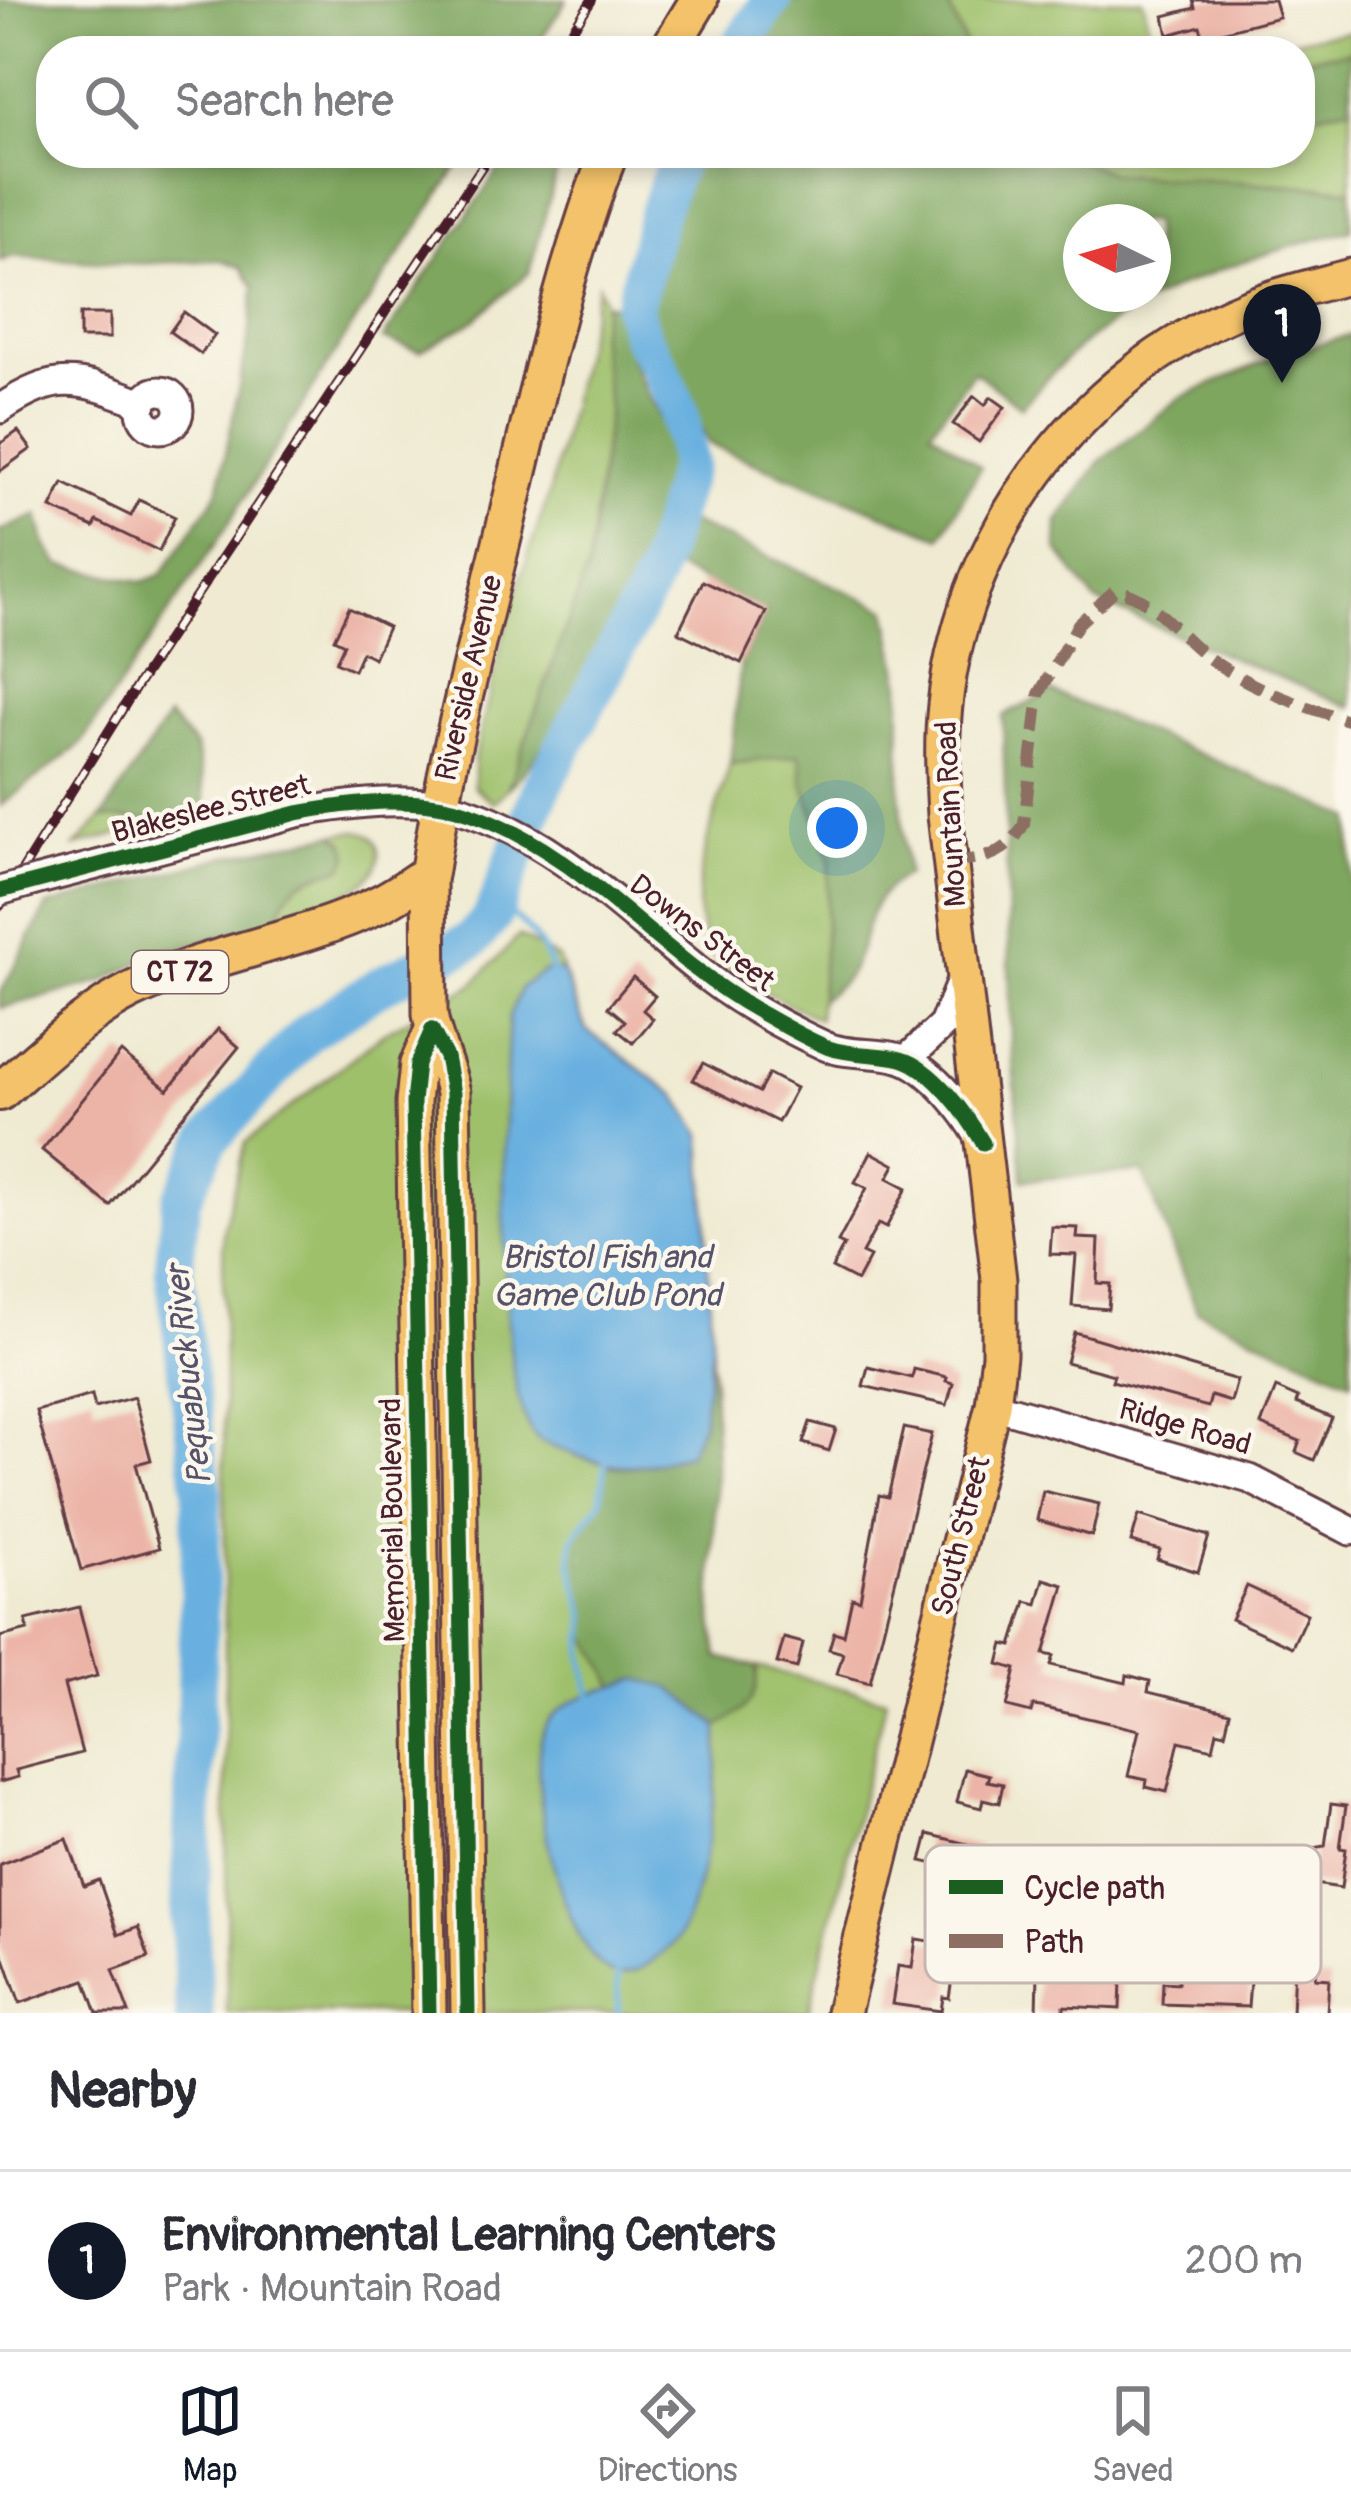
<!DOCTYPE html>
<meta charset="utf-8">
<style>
body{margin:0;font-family:Pangolin,sans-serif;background:#f7f7f7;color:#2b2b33}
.compass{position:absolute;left:1063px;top:204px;width:108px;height:108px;border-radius:50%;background:#fff;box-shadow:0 6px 18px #0003;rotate:275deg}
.you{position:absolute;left:837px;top:828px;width:42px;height:42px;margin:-30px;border:9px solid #fff;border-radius:50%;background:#1a73e8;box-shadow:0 0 0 18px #1a73e833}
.badge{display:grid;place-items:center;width:78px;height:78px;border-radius:50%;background:#111827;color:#fff;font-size:39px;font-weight:700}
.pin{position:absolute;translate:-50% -99px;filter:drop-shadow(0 3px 6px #0008)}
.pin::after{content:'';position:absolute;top:63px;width:42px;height:36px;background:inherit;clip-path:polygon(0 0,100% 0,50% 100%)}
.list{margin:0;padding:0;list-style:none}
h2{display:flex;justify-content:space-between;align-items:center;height:156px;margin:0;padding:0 48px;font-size:51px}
h2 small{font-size:39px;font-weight:400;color:#7c7c81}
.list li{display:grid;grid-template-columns:78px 1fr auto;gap:36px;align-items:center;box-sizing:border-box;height:180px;padding:0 48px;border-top:3px solid #e1e1e2}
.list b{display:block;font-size:45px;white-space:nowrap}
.list p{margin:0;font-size:39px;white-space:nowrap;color:#7c7c81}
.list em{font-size:39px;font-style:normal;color:#7c7c81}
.icon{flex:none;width:66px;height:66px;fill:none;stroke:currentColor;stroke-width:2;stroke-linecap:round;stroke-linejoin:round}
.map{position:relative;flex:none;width:1351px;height:2013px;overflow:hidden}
.search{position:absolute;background:#fff;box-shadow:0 6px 18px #0003;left:36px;right:36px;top:36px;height:132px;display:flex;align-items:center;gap:30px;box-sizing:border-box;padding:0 42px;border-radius:48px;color:#7c7c81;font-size:45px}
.sheet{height:336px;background:#fff}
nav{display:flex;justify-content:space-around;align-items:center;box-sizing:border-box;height:168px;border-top:3px solid #e1e1e2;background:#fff;font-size:33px;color:#7c7c81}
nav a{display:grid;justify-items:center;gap:6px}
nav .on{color:#111827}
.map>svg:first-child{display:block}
.green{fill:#9ec06a;stroke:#74704a;stroke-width:3}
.forest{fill:#7ea65e;stroke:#646244;stroke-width:3;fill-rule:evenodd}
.water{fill:#69b0e0;stroke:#5a6886;stroke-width:3}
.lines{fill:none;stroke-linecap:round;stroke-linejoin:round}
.stream{stroke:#69b0e0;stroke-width:6}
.river{stroke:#69b0e0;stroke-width:39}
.building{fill:#ecb4a7}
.minor-casing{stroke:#633d44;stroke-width:33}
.major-casing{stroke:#633d44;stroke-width:39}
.highway-casing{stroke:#633d44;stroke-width:42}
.minor{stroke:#fff;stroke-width:27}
.major{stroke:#f3c26a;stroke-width:33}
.highway{stroke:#f3c26a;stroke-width:36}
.rail-casing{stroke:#4a1f2b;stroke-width:10}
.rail{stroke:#fbf7ec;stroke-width:6;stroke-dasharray:18;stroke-linecap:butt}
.minor-bridge-casing{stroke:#633d44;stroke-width:33;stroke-linecap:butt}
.minor-bridge{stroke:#fff;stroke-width:27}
.quiet{stroke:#8d6e63;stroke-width:12;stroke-dasharray:24 12;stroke-linecap:butt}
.cycleway-casing{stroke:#fbf7ec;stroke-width:22}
.cycleway{stroke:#1b5e20;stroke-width:15}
.labels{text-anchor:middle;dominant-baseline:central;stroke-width:9;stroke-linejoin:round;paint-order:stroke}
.shield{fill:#fbf7ec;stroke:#7f6065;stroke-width:3}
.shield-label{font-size:27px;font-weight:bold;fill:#4a1f2b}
.street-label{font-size:30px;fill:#4a1f2b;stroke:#fbf7ec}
.water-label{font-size:33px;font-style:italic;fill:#55526a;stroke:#fbf7ec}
.key{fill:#fbf7ec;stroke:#c6b6b2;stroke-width:3}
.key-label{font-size:33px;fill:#4a1f2b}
</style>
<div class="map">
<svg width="1351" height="2013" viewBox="0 0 1351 2013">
<rect width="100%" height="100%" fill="#fbf7ec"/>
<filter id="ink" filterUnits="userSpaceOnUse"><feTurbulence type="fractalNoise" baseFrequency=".00833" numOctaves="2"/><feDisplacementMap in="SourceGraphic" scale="24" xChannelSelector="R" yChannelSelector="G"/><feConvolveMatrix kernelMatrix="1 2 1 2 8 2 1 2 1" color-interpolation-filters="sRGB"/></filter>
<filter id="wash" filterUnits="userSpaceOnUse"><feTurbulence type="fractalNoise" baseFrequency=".004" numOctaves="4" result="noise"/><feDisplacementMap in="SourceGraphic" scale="48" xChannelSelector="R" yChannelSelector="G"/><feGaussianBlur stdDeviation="2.7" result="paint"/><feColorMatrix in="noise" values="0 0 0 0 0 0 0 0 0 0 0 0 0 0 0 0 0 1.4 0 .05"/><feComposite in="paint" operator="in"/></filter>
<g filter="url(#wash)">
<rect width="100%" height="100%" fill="#efead1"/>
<!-- green -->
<g class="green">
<polygon points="946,0 1143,0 1155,51 968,51"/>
<polygon points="1351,32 1351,51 1300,59 1300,51 1268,48 1307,37"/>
<polygon points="1351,106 1351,189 1113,174 1060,153 1300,153 1300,117"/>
<polygon points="598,285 605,303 599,335 609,408 588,567 520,758 508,788 493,803 474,787 474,760 510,609 550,491"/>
<path d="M800 755 803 783 830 859 818 1019C787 1002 746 986 720 962 672 917 716 817 730 764Z"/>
<polygon points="102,818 172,820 76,846"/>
<path d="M357 831C368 833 375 835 378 847 390 889 305 911 278 920 286 878 308 879 344 866L345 842 334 834Z"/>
<polygon points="519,936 558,959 586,1030 676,1095 702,1135 716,1469 711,1605 718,1657 886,1699 808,2013 227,2013 223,1231 245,1143 385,1032 472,985"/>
</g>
<!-- forest -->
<g class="forest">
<polygon points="0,0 567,0 533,51 51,51 51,153 467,153 347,334 226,528 80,745 0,806 0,531 38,515 45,543 60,565 142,582 161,575 177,552 218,492 250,331 254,287 241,267 221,260 129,264 13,256 0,261"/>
<polygon points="787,0 946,0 968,51 753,51"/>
<polygon points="1351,51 1351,106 1300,117 1300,59"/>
<polygon points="510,153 562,153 529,273 473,321 420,351 383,339"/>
<path d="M697 153H1060L1113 174 1351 189V230C1259 254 1164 282 1087 341 1063 359 1042 385 1021 407L974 371 931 430 981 467 941 537 710 445C695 423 690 399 679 375 672 358 660 342 653 324 635 276 675 197 697 153ZM1081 222H1153V294H1081Z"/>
<path d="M605 303 617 306C622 337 633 364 647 393 655 410 666 423 669 443 675 483 660 533 645 570 626 619 546 755 508 788L588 567 609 408 599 335Z"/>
<polygon points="1351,335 1351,707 1095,601 1057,549 1058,521 1100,462 1180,398 1277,356"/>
<path d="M685 520 887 609 901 682 900 793 907 874C860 902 872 934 849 974 843 984 829 993 820 1000L830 859 803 783 800 755 730 764 741 663 766 612 669 565Z"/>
<polygon points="1052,692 1351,818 1351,1381 1197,1311 1143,1172 1023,1180 1011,1040 1003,716"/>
<polygon points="168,717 196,747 207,811 172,820 102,818"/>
<path d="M334 834 345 842 349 855 344 866C308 879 286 878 278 920L151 956 102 982 0 1008V994L47 906 228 856Z"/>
<path d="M712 1349 716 1469 711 1605 718 1657 757 1667C759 1698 745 1713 718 1726 685 1700 660 1672 616 1687L586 1634V1617L571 1562 573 1538 600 1502 607 1466C637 1469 659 1464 688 1453L702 1423Z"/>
</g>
<!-- water -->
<g class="water">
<path d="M545 971H562L586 1030 676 1095 702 1135 712 1349 702 1423 688 1453C642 1471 610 1469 565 1451 554 1448 540 1443 533 1434 492 1377 505 1096 509 1017L521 987Z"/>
<path d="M638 1679 671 1688 718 1726C721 1774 703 1900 676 1940 669 1949 658 1957 648 1964 636 1972 620 1979 606 1970 563 1942 524 1776 544 1730 558 1697 609 1689 638 1679Z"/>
</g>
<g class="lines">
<!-- stream -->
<g class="stream">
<path d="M497 905C525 921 545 945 554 977"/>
<polyline points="591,1699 583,1654 586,1617 571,1562 573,1538 600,1502 606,1461"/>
<polyline points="618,2013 618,1969"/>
</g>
<!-- river -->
<g class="river">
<polyline points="736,51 772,0"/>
<polyline points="195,2013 190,1923 202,1491 174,1269 181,1200 210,1139 308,1032 381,985 471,941 492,917 541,790 654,577 688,464 679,412 660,367 641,337 633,308 659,209 680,153"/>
</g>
</g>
<g id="blocks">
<!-- building -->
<g class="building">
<polygon points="1193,0 1274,0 1279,17 1203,37 1200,26 1168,35 1164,16 1195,8"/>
<polygon points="184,312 215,335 201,354 170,332"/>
<rect x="80" y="314" width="30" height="24"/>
<polygon points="974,396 985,405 991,397 1005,407 979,442 953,424"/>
<polygon points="18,431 31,449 0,471 0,444"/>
<polygon points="63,483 131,516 139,500 175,517 159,551 97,521 94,527 51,508"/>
<polygon points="703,581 766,612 741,663 678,632"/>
<polygon points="349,608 388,627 374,658 362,652 354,670 336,662 344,644 334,639"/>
<polygon points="633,977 655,996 643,1010 653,1019 633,1043 617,1030 625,1021 608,1007"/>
<polygon points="218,1029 239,1047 110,1206 42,1150 121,1052 168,1090"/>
<polygon points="703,1063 759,1092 769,1074 796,1088 778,1122 693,1080"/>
<polygon points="871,1152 895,1165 888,1178 907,1188 886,1228 878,1224 862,1253 870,1257 857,1281 832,1268 844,1245 838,1242 867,1188 855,1182"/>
<polygon points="1052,1227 1078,1228 1077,1238 1099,1239 1097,1283 1110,1284 1108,1309 1072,1306 1076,1255 1050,1254"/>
<polygon points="1074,1332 1237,1380 1231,1402 1211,1396 1208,1407 1112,1381 1114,1375 1066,1362"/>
<polygon points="868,1367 912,1378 914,1369 947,1377 946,1381 953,1383 947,1405 863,1386"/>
<polygon points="1276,1388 1298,1398 1296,1403 1332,1418 1314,1460 1296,1452 1300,1441 1261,1425"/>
<polygon points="92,1395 95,1408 134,1397 151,1460 136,1464 159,1548 81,1570 36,1411"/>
<polygon points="810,1422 836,1429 829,1451 803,1443"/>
<polygon points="904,1428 932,1434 870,1683 837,1674 843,1653 829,1649 834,1632 844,1635 852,1598 860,1600 879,1495 888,1497"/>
<polygon points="1043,1491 1099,1504 1092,1536 1037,1520"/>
<polygon points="1139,1515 1209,1536 1198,1572 1157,1559 1160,1550 1131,1542"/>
<polygon points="1044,1579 1064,1585 1044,1654 1054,1656 1051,1665 1126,1683 1127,1675 1150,1681 1148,1692 1230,1712 1225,1733 1217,1731 1213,1749 1179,1741 1167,1792 1146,1787 1147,1780 1128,1776 1139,1730 1041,1707 1033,1706 1031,1713 1007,1707 1016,1669 999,1664 1004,1644 1012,1646 1026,1601 1037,1604"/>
<polygon points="1247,1586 1307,1614 1292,1647 1231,1619"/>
<polygon points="79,1607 97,1676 64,1685 82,1753 16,1770 18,1777 0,1782 0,1637 28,1630 26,1620"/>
<polygon points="784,1638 803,1643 797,1668 777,1663"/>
<polygon points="965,1769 989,1775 987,1781 1003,1784 999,1803 983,1799 981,1808 957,1802"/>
<polygon points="1331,1804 1346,1806 1340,1848 1346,1849 1341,1888 1308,1883 1314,1848 1325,1846"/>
<polygon points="928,1834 979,1847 977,1856 983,1857 978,1874 921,1861"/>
<polygon points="67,1839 84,1886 99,1880 118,1935 138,1927 149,1957 113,1970 129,2013 97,2013 85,1980 20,2003 0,1947 0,1864"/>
<polygon points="916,1939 957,1945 949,1998 943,1997 941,2011 892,2004 898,1966 912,1968"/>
<polygon points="1294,1964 1316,1965 1315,1978 1329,1979 1327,2013 1292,2013"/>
<polygon points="1048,1966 1065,1967 1065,1976 1121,1979 1120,2009 1064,2006 1064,2013 1037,2013 1038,1972 1048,1973"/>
<polygon points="1222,1967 1251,1968 1248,2007 1162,2004 1163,1982 1178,1983 1178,1973 1222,1975"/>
</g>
</g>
</g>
<g filter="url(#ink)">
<use href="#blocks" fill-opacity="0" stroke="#633d44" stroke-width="3"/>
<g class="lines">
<!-- minor casing -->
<g class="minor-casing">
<g id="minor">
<circle cx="160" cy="410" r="19"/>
<path d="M0 409C59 369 80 380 143 403"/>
<path d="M35 881 297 813C351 803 416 794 469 812 562 844 631 918 707 977 743 1005 784 1027 825 1046 850 1057 881 1050 905 1060 934 1072 965 1112 980 1138"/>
<polyline points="906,1060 943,1025 963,976"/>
<polyline points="993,1405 1250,1479 1351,1531"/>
</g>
</g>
<!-- major casing -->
<g class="major-casing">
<g id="major">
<path d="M429 873 430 1014C434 1041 448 1065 453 1093L468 2013"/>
<polyline points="429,2013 413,1102 417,1064 432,1030"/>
<path d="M843 2013 993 1405 999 1355V1280L945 815C943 779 941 742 945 705 964 526 1092 362 1263 301 1291 291 1322 284 1351 276"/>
</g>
</g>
<!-- highway casing -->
<g class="highway-casing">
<g id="highway">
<polyline points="668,51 699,0"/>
<path d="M0 1092C40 1057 83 1015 131 991 208 953 296 943 375 906 394 898 412 884 429 873 447 752 480 633 508 515 538 393 563 270 609 153"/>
</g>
</g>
<!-- minor -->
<use href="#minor" class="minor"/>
<!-- major -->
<use href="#major" class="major"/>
<!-- highway -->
<use href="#highway" class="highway"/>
<!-- rail casing -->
<g class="rail-casing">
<g id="rail">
<polyline points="558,51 592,0"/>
<polyline points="0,906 138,684 491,153"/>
</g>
</g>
<!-- rail -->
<use href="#rail" class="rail"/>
<!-- minor-bridge casing -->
<g class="minor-bridge-casing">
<polyline id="minor-bridge" points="0,891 35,881"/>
</g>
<!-- minor-bridge -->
<use href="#minor-bridge" class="minor-bridge"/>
<!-- quiet -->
<path class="quiet" d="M950 862C984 859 1007 856 1024 824L1039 694 1078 624 1115 590C1156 597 1179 638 1213 661 1253 689 1304 707 1351 721"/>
<!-- cycleway casing -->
<g class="cycleway-casing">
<g id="cycleway">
<path d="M0 891 297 813C351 803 417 794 470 813 583 852 654 952 756 1010 779 1023 804 1038 829 1048 852 1056 878 1053 901 1059 933 1068 967 1115 983 1143"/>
<polyline points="432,1030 446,1057 453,1093 468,2013"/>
<polyline points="429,2013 413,1102 417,1064 432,1030"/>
</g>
</g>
<!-- cycleway -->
<use href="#cycleway" class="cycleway"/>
</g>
</g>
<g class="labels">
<!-- shield labels -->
<rect class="shield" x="132" y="951" width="96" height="42" rx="9"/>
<g class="shield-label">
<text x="180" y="972">CT 72</text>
</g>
<!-- street labels -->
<g class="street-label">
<text transform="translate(469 678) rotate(-77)">Riverside Avenue</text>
<text transform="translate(211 809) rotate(-14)">Blakeslee Street</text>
<text transform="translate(951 814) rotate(-93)">Mountain Road</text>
<text transform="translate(702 933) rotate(37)">Downs Street</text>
<text transform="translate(1185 1427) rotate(16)">Ridge Road</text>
<text transform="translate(393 1520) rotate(-91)">Memorial Boulevard</text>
<text transform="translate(961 1536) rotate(-76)">South Street</text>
</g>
<!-- water labels -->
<g class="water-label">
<text x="607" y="1257">Bristol Fish and<tspan x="607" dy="38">Game Club Pond</tspan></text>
<text transform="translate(189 1375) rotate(-96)">Pequabuck River</text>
</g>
</g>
<!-- legend -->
<rect x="925" y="1845" width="396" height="138" rx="18" class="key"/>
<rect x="949" y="1880" width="54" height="14" fill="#1b5e20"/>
<rect x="949" y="1934" width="54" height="14" fill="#8d6e63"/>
<g class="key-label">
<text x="1024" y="1899">Cycle path</text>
<text x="1024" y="1953">Path</text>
</g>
</svg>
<svg class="compass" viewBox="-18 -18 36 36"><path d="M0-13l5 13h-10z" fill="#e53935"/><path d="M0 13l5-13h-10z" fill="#7c7c81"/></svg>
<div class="you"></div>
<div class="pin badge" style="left:1282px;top:383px">1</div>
<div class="search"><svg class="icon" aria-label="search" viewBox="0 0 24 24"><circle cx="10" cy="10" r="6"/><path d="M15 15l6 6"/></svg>Search here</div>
</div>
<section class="sheet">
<h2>Nearby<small></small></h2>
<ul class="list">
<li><span class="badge">1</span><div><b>Environmental Learning Centers</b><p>Park · Mountain Road</p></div><em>200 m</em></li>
</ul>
</section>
<nav>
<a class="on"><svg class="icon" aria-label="map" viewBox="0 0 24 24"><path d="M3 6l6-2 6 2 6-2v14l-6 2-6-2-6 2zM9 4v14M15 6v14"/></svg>Map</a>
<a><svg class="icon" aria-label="directions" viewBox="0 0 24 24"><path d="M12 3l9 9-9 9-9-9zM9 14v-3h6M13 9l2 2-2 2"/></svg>Directions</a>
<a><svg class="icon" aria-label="saved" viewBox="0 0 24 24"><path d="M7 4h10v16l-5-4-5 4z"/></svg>Saved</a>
</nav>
